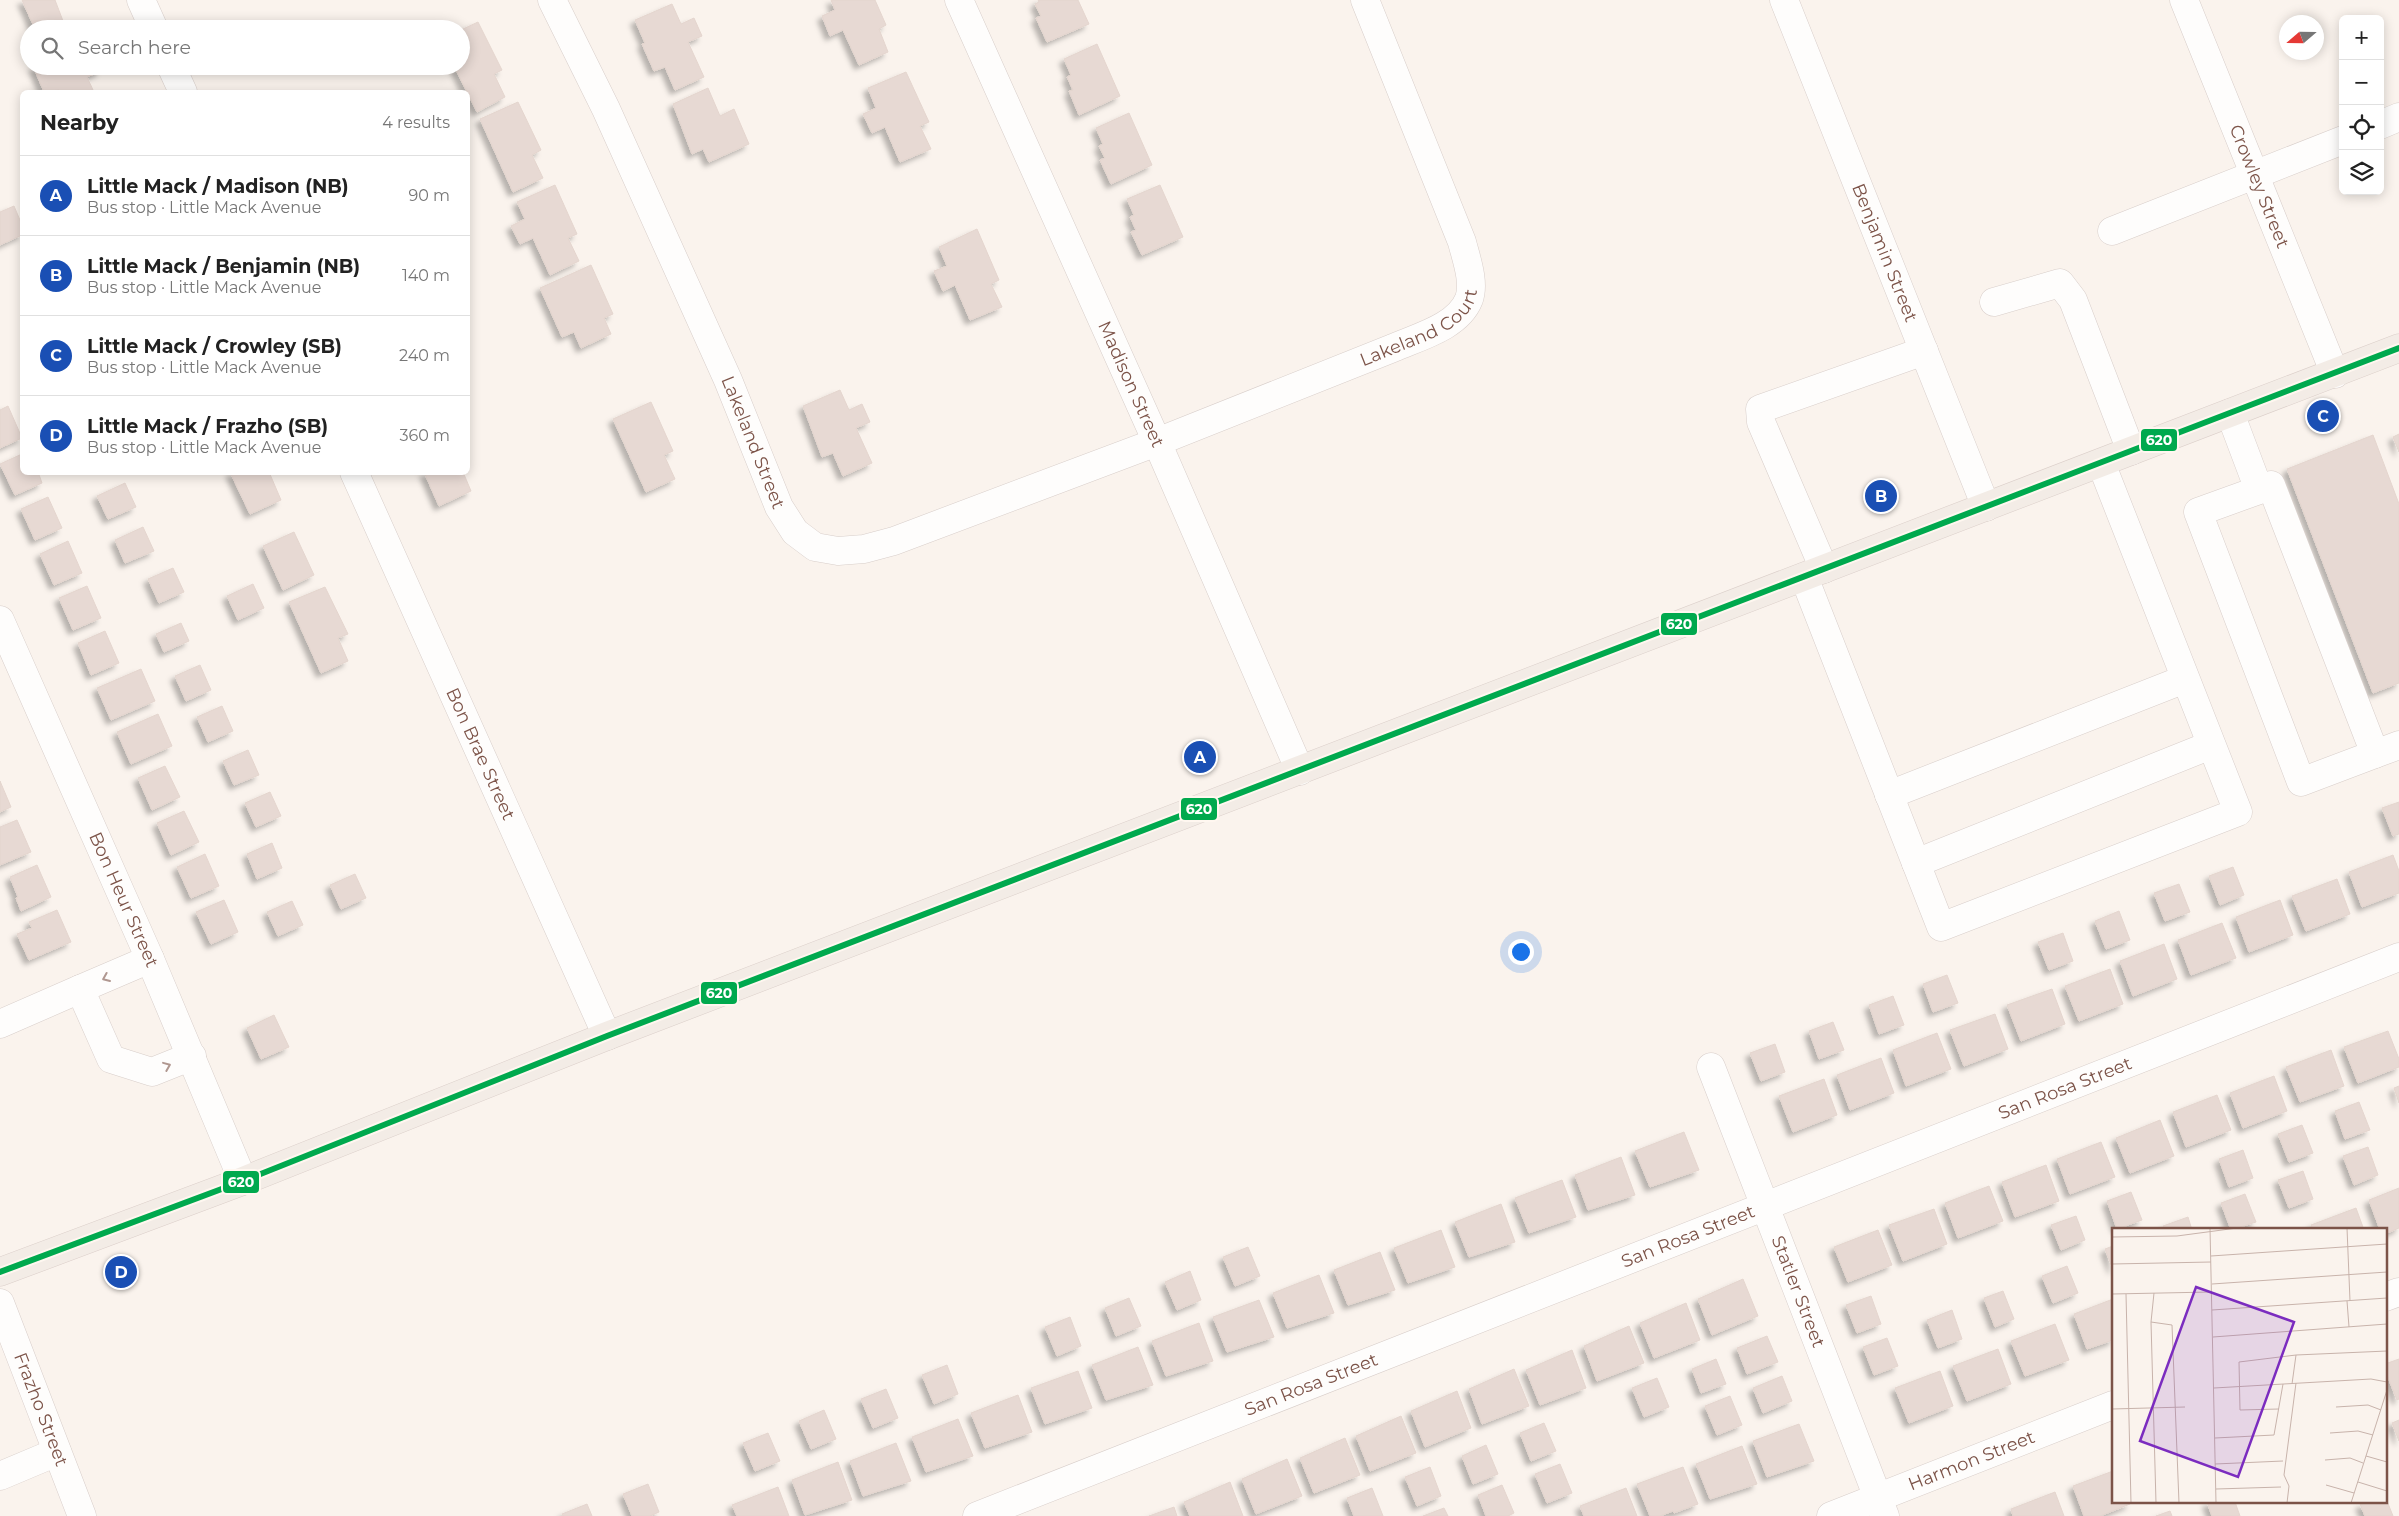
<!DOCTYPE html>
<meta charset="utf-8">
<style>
body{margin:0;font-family:Montserrat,sans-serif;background:#f2f2f2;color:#222}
.controls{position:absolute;right:15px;top:15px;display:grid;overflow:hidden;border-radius:8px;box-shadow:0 2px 12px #0003}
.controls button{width:45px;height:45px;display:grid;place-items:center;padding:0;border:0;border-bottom:1px solid #e0e0e0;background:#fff;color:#222;font:25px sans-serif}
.compass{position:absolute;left:2279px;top:15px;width:45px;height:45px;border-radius:50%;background:#fff;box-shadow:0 2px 12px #0003;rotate:250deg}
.you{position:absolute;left:1520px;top:951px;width:18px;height:18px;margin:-12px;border:4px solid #fff;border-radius:50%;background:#1a73e8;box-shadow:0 0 0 8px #1a73e833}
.badge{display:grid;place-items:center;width:32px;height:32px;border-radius:50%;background:#0f766e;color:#fff;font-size:16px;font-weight:700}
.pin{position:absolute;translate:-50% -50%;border:2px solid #fff;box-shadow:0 1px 5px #0006}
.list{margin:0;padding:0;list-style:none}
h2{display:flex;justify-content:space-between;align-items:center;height:65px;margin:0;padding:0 20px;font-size:21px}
h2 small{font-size:16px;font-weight:400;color:#767676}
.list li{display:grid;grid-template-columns:32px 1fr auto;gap:15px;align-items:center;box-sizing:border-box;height:80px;padding:0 20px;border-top:1px solid #e0e0e0}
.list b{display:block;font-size:19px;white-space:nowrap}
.list p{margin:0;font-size:16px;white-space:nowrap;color:#767676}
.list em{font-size:16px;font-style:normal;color:#767676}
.icon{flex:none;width:28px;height:28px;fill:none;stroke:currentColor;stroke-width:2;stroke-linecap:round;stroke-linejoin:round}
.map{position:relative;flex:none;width:2399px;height:1516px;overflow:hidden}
.search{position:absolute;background:#fff;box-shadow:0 2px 12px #0003;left:20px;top:20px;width:450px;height:55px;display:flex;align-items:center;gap:12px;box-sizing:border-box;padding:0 18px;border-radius:28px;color:#767676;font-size:19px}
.panel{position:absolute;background:#fff;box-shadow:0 2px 12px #0003;left:20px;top:90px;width:450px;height:385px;border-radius:8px}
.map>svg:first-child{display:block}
.building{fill:#e7d9d3;stroke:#e4d5ce;filter:url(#shadow)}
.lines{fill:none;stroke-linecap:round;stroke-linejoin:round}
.minor-casing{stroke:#d8ceca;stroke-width:29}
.major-casing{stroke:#dbcfca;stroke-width:29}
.minor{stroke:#fefdfc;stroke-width:28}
.major{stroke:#f3ece6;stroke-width:28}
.bus-1-casing{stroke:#fff7f0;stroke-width:10}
.bus-1{stroke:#00a94e;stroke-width:6}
.oneway{stroke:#b09790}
.labels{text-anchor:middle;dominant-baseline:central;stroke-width:4;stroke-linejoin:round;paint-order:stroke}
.street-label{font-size:18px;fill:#7c5348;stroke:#fff7f0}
.inset-road{fill:none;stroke:#c8b3ab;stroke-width:1}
.view{fill:#7b2cbf;fill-opacity:0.15;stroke:#7b2cbf;stroke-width:2.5}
.inset-edge{fill:none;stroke:#7c5348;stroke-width:2.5}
.line-badge{stroke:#fff7f0;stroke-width:2}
.badge-label{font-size:14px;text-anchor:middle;font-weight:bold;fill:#fff}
</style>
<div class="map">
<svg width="2399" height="1516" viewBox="0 0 2399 1516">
<defs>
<filter id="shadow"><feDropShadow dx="-4.5" dy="4.5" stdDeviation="2.5" flood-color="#0004"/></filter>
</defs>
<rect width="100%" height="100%" fill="#faf3ed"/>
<!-- building -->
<g class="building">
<polygon points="22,0 55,0 63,21 45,29 35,29"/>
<polygon points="831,0 875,0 886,25 879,29 888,52 859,65 843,30 830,36 822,16 835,10"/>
<polygon points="1038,0 1078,0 1089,24 1047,42 1036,18 1041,16 1035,4 1039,2"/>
<polygon points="672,4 681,24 694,18 702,36 688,42 704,77 675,90 665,67 654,71 642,44 645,43 635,20"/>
<polygon points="72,22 74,29 57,29"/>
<polygon points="478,22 502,70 494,74 505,97 477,112 454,66 461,66 461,30"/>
<polygon points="1097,44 1120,96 1079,115 1069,91 1073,90 1067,77 1071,75 1064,59"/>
<polygon points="33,66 99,66 101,71 87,77 93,90 86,92 60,92 59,90 44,92"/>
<polygon points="906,72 929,122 920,126 931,149 900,162 885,127 872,133 863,114 876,108 868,88"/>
<polygon points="708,88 720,116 734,109 749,144 709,162 703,149 692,154 673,104"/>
<polygon points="518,102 541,150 532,155 543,178 513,192 480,119"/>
<polygon points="1129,113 1152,165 1111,184 1100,160 1105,158 1099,146 1103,144 1096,128"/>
<polygon points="555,185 577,234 568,238 579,261 550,275 533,238 520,244 511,226 525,219 517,202"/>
<polygon points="1160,185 1183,237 1142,255 1131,232 1136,230 1130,217 1134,215 1127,199"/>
<polygon points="14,206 22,225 22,235 0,245 0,212"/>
<polygon points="977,229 999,280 991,284 1002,307 970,320 955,285 943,291 934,271 947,266 939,247"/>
<polygon points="591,265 613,314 604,318 611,334 581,348 574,332 562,337 540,288"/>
<polygon points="840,390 849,410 862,404 870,422 856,428 872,463 843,476 833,453 822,457 803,406"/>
<polygon points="651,402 673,451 664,455 675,479 646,492 613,419"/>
<polygon points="8,406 22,438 0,448 0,410"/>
<polygon points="2399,434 2399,452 2393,437"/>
<polygon points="2373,435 2399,504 2399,683 2373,693 2287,469"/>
<polygon points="22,454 22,472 38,472 42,483 15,495 0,464"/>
<polygon points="230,472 269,472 281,500 250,514"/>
<polygon points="424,472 463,472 471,491 439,506"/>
<polygon points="125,483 136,507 108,519 97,496"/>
<polygon points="48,497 62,528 35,540 21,509"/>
<polygon points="143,527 154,551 125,563 115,540"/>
<polygon points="294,532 314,575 283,590 263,546"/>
<polygon points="68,541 82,573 54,585 40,554"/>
<polygon points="173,568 184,592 159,603 148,579"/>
<polygon points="253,584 264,608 238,620 227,596"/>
<polygon points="87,586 101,618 73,630 59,598"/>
<polygon points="325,587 348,634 338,638 348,661 321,673 289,602"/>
<polygon points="181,623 189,641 164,652 156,634"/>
<polygon points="105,631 119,663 91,675 78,643"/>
<polygon points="200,665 211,690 186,701 175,676"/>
<polygon points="141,669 155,701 111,720 97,688"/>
<polygon points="222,706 233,731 208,742 197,717"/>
<polygon points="158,714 172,746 131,764 117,732"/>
<polygon points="248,750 259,775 234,785 223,761"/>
<polygon points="165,766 180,797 152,810 138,778"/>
<polygon points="0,781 11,807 0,812"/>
<polygon points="270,792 281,816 256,827 245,803"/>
<polygon points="2399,802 2399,834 2393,836 2382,808"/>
<polygon points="184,811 199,842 171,855 157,823"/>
<polygon points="17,820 31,852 0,865 0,827"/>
<polygon points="272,843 282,868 257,879 247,854"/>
<polygon points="205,854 219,886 191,898 177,867"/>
<polygon points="2393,855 2399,871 2399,893 2362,907 2349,872"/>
<polygon points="37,865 51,897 21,911 16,898 18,897 10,877"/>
<polygon points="2233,867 2244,895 2220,905 2209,876"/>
<polygon points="355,874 366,898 341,909 330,885"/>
<polygon points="2337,879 2350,914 2306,931 2292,896"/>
<polygon points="2179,884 2190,912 2165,921 2154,893"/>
<polygon points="224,900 238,932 211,944 196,912"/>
<polygon points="2280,900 2293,935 2249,952 2236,917"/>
<polygon points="292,901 303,925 278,936 267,912"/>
<polygon points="57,910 71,942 29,960 17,934 32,928 29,922"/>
<polygon points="2119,911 2130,940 2106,949 2095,921"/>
<polygon points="2222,923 2236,958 2191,975 2178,940"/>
<polygon points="2063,933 2073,961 2049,970 2038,942"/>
<polygon points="2164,944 2177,979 2133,996 2120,961"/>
<polygon points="2110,969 2123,1004 2079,1021 2065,986"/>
<polygon points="1947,975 1958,1003 1933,1012 1923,984"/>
<polygon points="2052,989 2065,1024 2021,1041 2007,1005"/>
<polygon points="1893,996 1904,1025 1879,1034 1869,1005"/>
<polygon points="1995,1014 2008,1049 1964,1066 1950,1030"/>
<polygon points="274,1015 289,1047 261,1059 247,1028"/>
<polygon points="1833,1022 1844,1050 1819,1059 1809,1031"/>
<polygon points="2388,1031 2399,1059 2399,1067 2358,1083 2344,1047"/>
<polygon points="1937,1033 1951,1069 1906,1086 1893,1050"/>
<polygon points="1775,1044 1785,1072 1761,1081 1750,1053"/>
<polygon points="2331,1050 2344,1086 2300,1102 2286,1067"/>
<polygon points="1881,1058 1894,1093 1850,1110 1837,1075"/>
<polygon points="2274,1076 2287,1111 2243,1128 2230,1093"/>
<polygon points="1824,1079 1837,1115 1793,1132 1779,1096"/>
<polygon points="2399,1086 2399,1103 2394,1088"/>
<polygon points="2217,1095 2231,1130 2186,1147 2173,1112"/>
<polygon points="2359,1102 2370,1130 2345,1139 2335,1111"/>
<polygon points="2160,1120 2174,1156 2130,1173 2116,1138"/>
<polygon points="2302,1125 2313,1153 2289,1162 2278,1134"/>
<polygon points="1684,1132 1699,1170 1650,1187 1635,1151"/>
<polygon points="2101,1142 2115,1177 2070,1194 2057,1159"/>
<polygon points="2368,1147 2378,1175 2354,1185 2343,1156"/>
<polygon points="2243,1150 2253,1178 2229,1187 2219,1159"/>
<polygon points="1621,1157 1635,1195 1588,1210 1575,1175"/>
<polygon points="2046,1165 2059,1201 2015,1217 2002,1182"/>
<polygon points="2303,1171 2313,1199 2289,1208 2278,1180"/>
<polygon points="1562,1180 1576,1217 1529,1233 1515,1198"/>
<polygon points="1989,1186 2003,1221 1958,1238 1945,1203"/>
<polygon points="2399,1188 2399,1228 2385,1234 2385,1230 2380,1230 2369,1200"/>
<polygon points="2131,1192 2142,1220 2117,1229 2107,1201"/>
<polygon points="2245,1194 2256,1222 2231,1230 2221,1203"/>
<polygon points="1501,1204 1515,1242 1469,1257 1455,1222"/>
<polygon points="2356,1208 2364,1230 2313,1230 2311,1225"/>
<polygon points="1934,1209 1947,1244 1903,1261 1889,1225"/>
<polygon points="2076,1216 2085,1240 2061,1250 2051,1225"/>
<polygon points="2188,1217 2192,1230 2164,1230 2163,1226"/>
<polygon points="1441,1230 1455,1267 1408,1283 1394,1248"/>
<polygon points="1878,1230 1892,1265 1848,1282 1834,1247"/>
<polygon points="2113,1246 2113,1270 2105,1249"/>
<polygon points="1248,1247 1260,1276 1235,1286 1223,1257"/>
<polygon points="1380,1252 1395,1290 1348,1305 1334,1270"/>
<polygon points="2067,1266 2078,1293 2053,1303 2042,1276"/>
<polygon points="1190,1271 1201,1300 1177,1310 1165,1282"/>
<polygon points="1319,1275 1334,1313 1287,1328 1273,1293"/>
<polygon points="1743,1279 1758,1316 1712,1335 1698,1299"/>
<polygon points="2003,1291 2014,1319 1995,1327 1984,1298"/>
<polygon points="1871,1296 1881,1324 1857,1333 1846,1305"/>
<polygon points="1129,1298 1141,1326 1116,1336 1105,1308"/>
<polygon points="2113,1299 2113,1340 2087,1349 2074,1314"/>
<polygon points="1259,1300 1274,1337 1227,1352 1213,1317"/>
<polygon points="1686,1303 1700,1340 1654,1358 1640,1323"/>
<polygon points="1952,1310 1962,1339 1938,1348 1927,1320"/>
<polygon points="1070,1317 1081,1346 1057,1356 1045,1327"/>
<polygon points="1199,1323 1213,1361 1166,1376 1152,1341"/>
<polygon points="2055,1324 2069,1360 2025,1376 2011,1341"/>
<polygon points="1629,1326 1644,1363 1597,1381 1584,1346"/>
<polygon points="1767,1336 1778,1362 1747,1374 1737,1348"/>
<polygon points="1887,1338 1898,1366 1874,1375 1863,1347"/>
<polygon points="1138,1347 1153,1385 1106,1400 1092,1365"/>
<polygon points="1998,1349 2011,1384 1967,1401 1953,1366"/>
<polygon points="1572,1350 1586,1388 1540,1405 1526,1370"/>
<polygon points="1716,1359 1726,1384 1701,1393 1692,1369"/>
<polygon points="2399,1359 2399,1399 2397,1400 2385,1370 2385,1364"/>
<polygon points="947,1365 958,1394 934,1404 922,1375"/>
<polygon points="1514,1369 1529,1406 1482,1424 1469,1389"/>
<polygon points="1078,1371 1092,1408 1045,1424 1031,1388"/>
<polygon points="1940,1371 1953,1406 1909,1423 1895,1388"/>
<polygon points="1782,1376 1792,1401 1763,1413 1753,1388"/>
<polygon points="1657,1378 1669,1407 1644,1417 1632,1388"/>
<polygon points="886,1389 898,1418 873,1428 861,1399"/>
<polygon points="1457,1391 1471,1428 1425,1447 1411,1411"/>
<polygon points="1018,1395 1032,1432 985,1448 971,1413"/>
<polygon points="1730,1396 1742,1425 1717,1435 1705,1406"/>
<polygon points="824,1410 836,1439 811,1449 799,1421"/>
<polygon points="1401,1416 1416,1453 1370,1471 1356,1436"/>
<polygon points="958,1419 973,1456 926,1472 912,1437"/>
<polygon points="2399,1420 2399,1441 2392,1423"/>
<polygon points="1544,1423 1556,1451 1531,1461 1520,1433"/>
<polygon points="1799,1424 1814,1461 1767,1477 1753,1441"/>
<polygon points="768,1433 780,1461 755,1471 743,1443"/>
<polygon points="1345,1438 1360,1475 1314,1493 1300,1458"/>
<polygon points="896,1443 911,1481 863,1496 850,1461"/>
<polygon points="1486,1445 1498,1474 1473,1484 1462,1456"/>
<polygon points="1742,1446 1757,1484 1710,1499 1696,1464"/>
<polygon points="1287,1459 1302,1496 1256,1514 1242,1479"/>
<polygon points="838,1462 852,1500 805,1515 792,1480"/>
<polygon points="1560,1464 1572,1493 1547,1503 1535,1474"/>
<polygon points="1430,1467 1441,1496 1417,1506 1405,1477"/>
<polygon points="1683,1467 1698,1504 1674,1513 1673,1511 1660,1516 1650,1516 1637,1484"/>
<polygon points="2113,1471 2113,1502 2130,1502 2130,1504 2100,1516 2084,1516 2073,1486"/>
<polygon points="1230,1482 1243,1516 1190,1516 1184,1502"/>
<polygon points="648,1484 659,1512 650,1516 632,1516 623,1494"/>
<polygon points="1502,1485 1514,1513 1508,1516 1486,1516 1478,1495"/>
<polygon points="778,1487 789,1516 737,1516 732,1505"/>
<polygon points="1372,1488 1383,1516 1354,1516 1347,1498"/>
<polygon points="1626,1488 1637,1516 1584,1516 1580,1506"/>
<polygon points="2055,1492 2064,1516 2013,1516 2011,1509"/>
<polygon points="2385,1496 2393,1516 2365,1516 2360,1504 2385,1502"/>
<polygon points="2207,1502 2235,1502 2240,1516 2212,1516"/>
<polygon points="587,1504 592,1516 563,1516 562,1514"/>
<polygon points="1174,1507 1177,1516 1149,1516"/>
<polygon points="1444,1508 1448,1516 1423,1516"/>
<polygon points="2170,1511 2172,1516 2156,1516"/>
</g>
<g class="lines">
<!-- minor casing -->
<g class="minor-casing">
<g id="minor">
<polyline points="141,0 154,29"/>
<path id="s1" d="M552 0 606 109 728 380 779 507 795 532 815 547 838 551 864 549 894 541 1157 442 1393 348C1418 337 1458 327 1469 299 1475 282 1466 258 1462 242L1365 0"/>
<path id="s2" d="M959 0 1157 442 1300 771"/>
<path id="s3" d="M1784 0 1986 507"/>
<path id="s4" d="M2184 0 2335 374"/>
<polyline points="171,66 183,92"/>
<polyline points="2380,125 2399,117"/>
<polyline points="2112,231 2343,140"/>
<polyline points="1994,302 2060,283 2073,300 2131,451"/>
<polyline points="2230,413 2259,490 2198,512 2301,782 2375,754 2271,485 2259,490"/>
<path id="s5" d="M354 472 607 1036"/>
<polyline points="1824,569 1761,422 1760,409 1924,351"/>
<polyline points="1804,577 1941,927 2238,812 2101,463"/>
<path id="s6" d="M0 620 150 959 243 1181"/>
<polyline points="2375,754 2399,745"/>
<polyline points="1889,795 2185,679"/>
<polyline points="1916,863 2211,745"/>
<polyline points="150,959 80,989 111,1059 152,1072 192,1056"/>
<polyline points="0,1024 80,989"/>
<path id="s7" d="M1711 1067 1885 1516"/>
<polyline points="2385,1297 2399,1292"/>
<path id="s8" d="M0 1303 82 1516"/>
<polyline points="0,1476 57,1452"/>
<path id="s9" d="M977 1516 2399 957"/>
<path id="s10" d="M1831 1516 2113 1405"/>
</g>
</g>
<!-- major casing -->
<g class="major-casing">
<polyline id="major" points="0,1272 243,1181 607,1036 2399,348"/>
</g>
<!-- minor -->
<use href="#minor" class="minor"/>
<!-- major -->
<use href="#major" class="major"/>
<!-- bus-1 casing -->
<g class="bus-1-casing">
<polyline id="bus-1" points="0,1272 243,1181 607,1036 2399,348"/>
</g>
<!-- bus-1 -->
<use href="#bus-1" class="bus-1"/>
</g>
<!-- one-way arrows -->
<defs><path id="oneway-chevron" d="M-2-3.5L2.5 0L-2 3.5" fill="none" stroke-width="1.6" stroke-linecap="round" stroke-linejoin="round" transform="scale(1.25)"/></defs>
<g class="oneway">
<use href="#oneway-chevron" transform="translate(106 978) rotate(157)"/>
<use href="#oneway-chevron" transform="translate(167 1066) rotate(-22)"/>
</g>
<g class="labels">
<!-- street labels -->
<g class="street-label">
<text stroke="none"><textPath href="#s4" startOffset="201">Crowley Street</textPath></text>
<text stroke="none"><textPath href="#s3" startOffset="272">Benjamin Street</textPath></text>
<text stroke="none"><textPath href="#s1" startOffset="1260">Lakeland Court</textPath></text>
<text stroke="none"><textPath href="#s2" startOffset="421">Madison Street</textPath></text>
<text stroke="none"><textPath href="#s1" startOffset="486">Lakeland Street</textPath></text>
<text stroke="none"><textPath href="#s5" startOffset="309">Bon Brae Street</textPath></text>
<text stroke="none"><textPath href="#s6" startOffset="306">Bon Heur Street</textPath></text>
<text stroke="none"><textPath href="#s9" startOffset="1169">San Rosa Street</textPath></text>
<text stroke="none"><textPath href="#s9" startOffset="764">San Rosa Street</textPath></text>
<text stroke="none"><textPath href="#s7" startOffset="241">Statler Street</textPath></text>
<text stroke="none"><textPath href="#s9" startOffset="359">San Rosa Street</textPath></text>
<text stroke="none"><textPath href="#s8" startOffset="114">Frazho Street</textPath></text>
<text stroke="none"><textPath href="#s10" startOffset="151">Harmon Street</textPath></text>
</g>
</g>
<!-- overview -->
<g transform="translate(2112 1228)">
<rect width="275" height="275" fill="#faf3ed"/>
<path class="inset-road" d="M98 0 104 275M235 0 238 73M0 9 65 8 125 0M99 28 275 16M0 36 99 34M100 56 275 44M42 65 39 94 44 275M0 66 99 64M14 66 19 275M235 73 237 99M100 82 275 70M39 94 60 97 67 275M101 109 275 96M180 156 184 127M102 160 259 151 275 154M224 179 256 177 269 182M0 181 73 179M167 181 128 182 127 134 184 127 275 123M218 205 246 203 261 207M103 210 162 207 171 156M254 228 275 234M213 232 238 230 251 235M103 236 171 233M246 254 275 263M214 257 242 265M104 261 169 259M175 275 177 258 172 247 184 155M239 275 275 162"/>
<path class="view" d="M84 59 182 94 126 249 28 213Z"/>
<rect width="275" height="275" class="inset-edge"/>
</g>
<g class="line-badge">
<rect x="2140" y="428" width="38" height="24" rx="5" fill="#00a94e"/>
<rect x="1660" y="612" width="38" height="24" rx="5" fill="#00a94e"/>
<rect x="1180" y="797" width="38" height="24" rx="5" fill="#00a94e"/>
<rect x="700" y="981" width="38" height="24" rx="5" fill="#00a94e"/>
<rect x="222" y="1170" width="38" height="24" rx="5" fill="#00a94e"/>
</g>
<g class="badge-label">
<text x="2159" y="445">620</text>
<text x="1679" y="629">620</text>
<text x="1199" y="814">620</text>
<text x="719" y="998">620</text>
<text x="241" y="1187">620</text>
</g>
</svg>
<div class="controls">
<button>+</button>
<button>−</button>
<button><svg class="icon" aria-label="locate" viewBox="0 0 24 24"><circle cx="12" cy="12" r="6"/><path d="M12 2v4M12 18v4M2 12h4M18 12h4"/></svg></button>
<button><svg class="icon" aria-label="layers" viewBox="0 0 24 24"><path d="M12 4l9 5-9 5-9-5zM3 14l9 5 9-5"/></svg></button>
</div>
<svg class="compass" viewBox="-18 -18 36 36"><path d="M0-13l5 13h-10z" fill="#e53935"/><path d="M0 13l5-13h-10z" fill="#767676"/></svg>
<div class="you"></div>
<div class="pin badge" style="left:1200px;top:757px;background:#1a4fb4">A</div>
<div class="pin badge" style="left:1881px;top:496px;background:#1a4fb4">B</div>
<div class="pin badge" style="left:2323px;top:416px;background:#1a4fb4">C</div>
<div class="pin badge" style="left:121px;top:1272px;background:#1a4fb4">D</div>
<div class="search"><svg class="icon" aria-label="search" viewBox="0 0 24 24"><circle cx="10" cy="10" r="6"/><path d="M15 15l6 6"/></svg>Search here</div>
<section class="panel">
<h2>Nearby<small>4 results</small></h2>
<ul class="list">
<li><span class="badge" style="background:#1a4fb4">A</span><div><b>Little Mack / Madison (NB)</b><p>Bus stop · Little Mack Avenue</p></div><em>90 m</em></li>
<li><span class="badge" style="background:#1a4fb4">B</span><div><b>Little Mack / Benjamin (NB)</b><p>Bus stop · Little Mack Avenue</p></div><em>140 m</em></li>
<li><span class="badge" style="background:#1a4fb4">C</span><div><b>Little Mack / Crowley (SB)</b><p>Bus stop · Little Mack Avenue</p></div><em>240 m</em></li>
<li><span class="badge" style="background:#1a4fb4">D</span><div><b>Little Mack / Frazho (SB)</b><p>Bus stop · Little Mack Avenue</p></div><em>360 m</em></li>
</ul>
</section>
</div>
